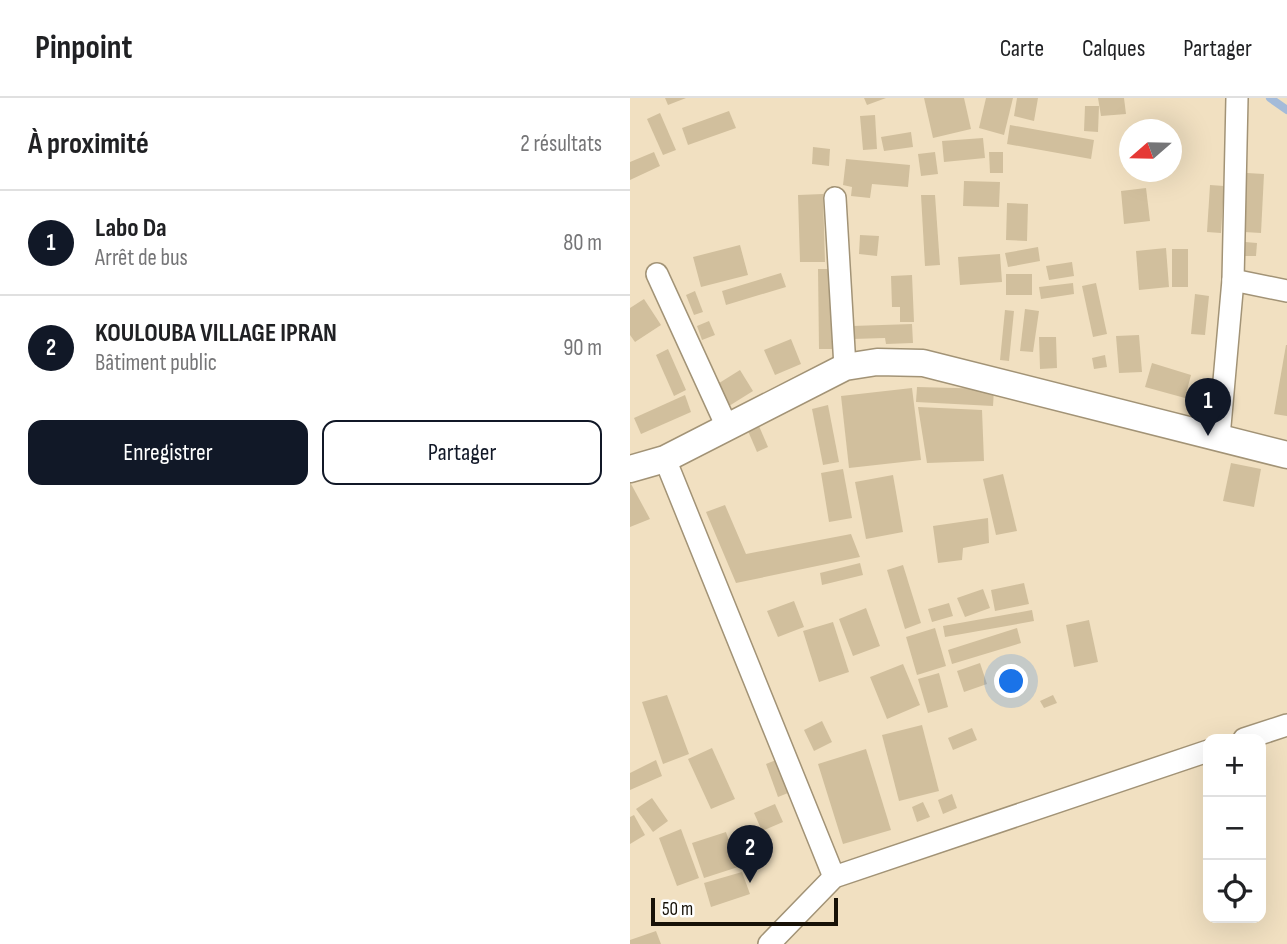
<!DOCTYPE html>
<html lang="fr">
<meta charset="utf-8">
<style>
body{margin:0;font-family:"Sofia Sans Condensed",sans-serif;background:#f2f2f2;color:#202124}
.controls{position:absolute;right:21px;bottom:21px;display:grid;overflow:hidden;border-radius:14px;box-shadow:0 7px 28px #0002}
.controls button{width:63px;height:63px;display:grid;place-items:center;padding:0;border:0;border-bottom:2px solid #e0e0e0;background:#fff;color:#202124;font:35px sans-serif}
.compass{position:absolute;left:489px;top:21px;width:63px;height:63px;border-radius:50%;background:#fff;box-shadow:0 7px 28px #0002;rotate:250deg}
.scale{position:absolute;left:21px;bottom:18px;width:187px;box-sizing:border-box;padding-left:7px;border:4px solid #171107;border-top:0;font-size:19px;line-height:24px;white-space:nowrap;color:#171107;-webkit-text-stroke:5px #fff;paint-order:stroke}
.you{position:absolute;left:382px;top:584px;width:24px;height:24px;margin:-18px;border:5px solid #fff;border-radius:50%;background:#1a73e8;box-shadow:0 0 0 10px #1a73e833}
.badge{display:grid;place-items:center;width:46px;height:46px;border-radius:50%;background:#111827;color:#fff;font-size:23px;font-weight:700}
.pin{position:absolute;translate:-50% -58px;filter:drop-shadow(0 2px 4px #0008)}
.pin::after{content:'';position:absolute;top:37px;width:24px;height:21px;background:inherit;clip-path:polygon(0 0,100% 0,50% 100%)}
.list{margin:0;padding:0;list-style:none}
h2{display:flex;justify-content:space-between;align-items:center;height:91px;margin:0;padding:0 28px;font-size:30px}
h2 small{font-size:23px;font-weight:400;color:#757577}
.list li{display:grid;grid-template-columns:46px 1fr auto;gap:21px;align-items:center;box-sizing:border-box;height:105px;padding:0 28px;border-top:2px solid #e0e0e0}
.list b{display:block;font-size:26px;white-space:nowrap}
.list p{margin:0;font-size:23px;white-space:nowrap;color:#757577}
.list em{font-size:23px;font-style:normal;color:#757577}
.actions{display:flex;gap:14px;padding:21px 28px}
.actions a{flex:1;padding:16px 0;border:2px solid #111827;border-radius:14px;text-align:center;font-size:24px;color:#111827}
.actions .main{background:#111827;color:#fff}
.icon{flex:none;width:38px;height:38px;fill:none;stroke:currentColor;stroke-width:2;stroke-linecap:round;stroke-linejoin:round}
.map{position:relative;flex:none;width:657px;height:846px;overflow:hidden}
header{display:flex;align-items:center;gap:42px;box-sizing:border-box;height:98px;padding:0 35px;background:#fff;border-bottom:2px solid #e0e0e0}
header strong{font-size:33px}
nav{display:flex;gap:38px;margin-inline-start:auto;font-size:24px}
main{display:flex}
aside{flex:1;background:#fff}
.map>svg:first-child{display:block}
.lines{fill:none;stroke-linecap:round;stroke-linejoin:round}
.stream{stroke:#a4bbd9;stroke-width:8}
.building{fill:#d1bf9d}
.minor-casing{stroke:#a29376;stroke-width:24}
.tertiary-casing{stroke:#a29376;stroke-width:29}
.minor{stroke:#fff;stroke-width:21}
.tertiary{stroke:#fff;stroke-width:26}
</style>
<header>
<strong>Pinpoint</strong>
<nav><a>Carte</a><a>Calques</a><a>Partager</a></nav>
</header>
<main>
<aside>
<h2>À proximité<small>2 résultats</small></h2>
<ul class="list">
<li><span class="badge">1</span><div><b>Labo Da</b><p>Arrêt de bus</p></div><em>80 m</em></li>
<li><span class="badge">2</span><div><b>KOULOUBA VILLAGE IPRAN</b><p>Bâtiment public</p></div><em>90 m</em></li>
</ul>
<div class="actions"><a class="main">Enregistrer</a><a>Partager</a></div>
</aside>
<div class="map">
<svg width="657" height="846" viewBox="0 0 657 846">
<rect width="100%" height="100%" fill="#f1e0c1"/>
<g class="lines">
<!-- stream -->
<polyline class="stream" points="640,0 657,12"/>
</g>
<!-- building -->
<g class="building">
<polygon points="35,0 56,0 38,7"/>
<polygon points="234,0 256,0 237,7"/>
<polygon points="294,0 334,0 341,31 303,40"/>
<polygon points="356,0 383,0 374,37 349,30"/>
<polygon points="387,0 408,0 404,23 384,18"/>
<polygon points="468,0 494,0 496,16 471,18"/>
<polygon points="455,8 469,8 468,34 454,33"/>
<polygon points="99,13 106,30 58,47 52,30"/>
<polygon points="30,15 46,52 33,57 17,21"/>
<polygon points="245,17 247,51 233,52 230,18"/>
<polygon points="380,27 464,42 461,61 377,46"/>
<polygon points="281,34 283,49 254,53 251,39"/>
<polygon points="353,40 355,60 314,64 312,43"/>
<polygon points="183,49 200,51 199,68 182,66"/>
<polygon points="24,54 30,68 0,82 0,64"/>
<polygon points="305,54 308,76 291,78 288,56"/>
<polygon points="359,54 373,54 373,75 360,75"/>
<polygon points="216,61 280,67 278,89 242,86 240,100 221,98 222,89 213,87"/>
<polygon points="617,75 634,76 631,135 614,134"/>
<polygon points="334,83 370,84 369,109 333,108"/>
<polygon points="580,87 594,88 591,135 577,134"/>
<polygon points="516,90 520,123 494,126 491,93"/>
<polygon points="193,96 195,164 170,164 168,97"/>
<polygon points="291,97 305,97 310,167 295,168"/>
<polygon points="377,105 398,106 397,143 376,142"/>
<polygon points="230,137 249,138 247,158 229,156"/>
<polygon points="615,144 627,145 626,158 614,158"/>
<polygon points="110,147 118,177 71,189 63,159"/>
<polygon points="408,149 410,163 378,169 375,155"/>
<polygon points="536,150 539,189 509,192 506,153"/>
<rect x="542" y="151" width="16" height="38"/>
<polygon points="370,156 372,184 330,187 328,159"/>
<polygon points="442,164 444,178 419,182 416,168"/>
<polygon points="188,171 201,171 202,251 189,251"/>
<polygon points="151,175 156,189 96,207 92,193"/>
<rect x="376" y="176" width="26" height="21"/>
<polygon points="282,177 284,224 270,224 270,209 262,209 261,178"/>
<polygon points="443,185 444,196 411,201 409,189"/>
<polygon points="466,185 477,236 463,239 452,188"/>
<polygon points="65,193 73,214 64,217 56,197"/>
<polygon points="565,196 579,198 575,237 561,236"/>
<polygon points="14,201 31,227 5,244 0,237 0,210"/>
<polygon points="395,211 409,213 403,254 390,253"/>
<polygon points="375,212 384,213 379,263 370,262"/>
<polygon points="79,223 85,237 72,242 67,228"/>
<polygon points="282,226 283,245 256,246 255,240 222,241 222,228"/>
<polygon points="509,237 512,274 489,275 486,238"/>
<polygon points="409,239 426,239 427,270 410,271"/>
<polygon points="161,241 171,266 145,277 134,252"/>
<polygon points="656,247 657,247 657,318 644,316"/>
<polygon points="38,251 56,292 44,298 26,257"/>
<polygon points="475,257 477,269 464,271 462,260"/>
<polygon points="522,265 561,277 555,300 515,289"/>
<polygon points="110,272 123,293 99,308 86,287"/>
<polygon points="287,289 364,291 363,308 286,304"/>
<polygon points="282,290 291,362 219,370 211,298"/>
<polygon points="55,297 61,314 11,336 4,320"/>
<polygon points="198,307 209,364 193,367 182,311"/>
<polygon points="288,309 352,312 354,363 297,365"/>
<polygon points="129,328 138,349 127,354 118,333"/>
<polygon points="601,365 631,371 624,409 593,403"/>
<polygon points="213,371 222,420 199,424 191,375"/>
<polygon points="373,376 387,433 366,437 353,381"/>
<polygon points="263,377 273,434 236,441 225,384"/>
<polygon points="0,384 20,421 0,429"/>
<polygon points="95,407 116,456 221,436 230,459 106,485 76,414"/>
<polygon points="358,420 359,445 333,450 332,462 308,465 303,428"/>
<polygon points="230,465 233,477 192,487 190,475"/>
<polygon points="273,467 291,525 275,531 257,472"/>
<polygon points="394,485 399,506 365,513 361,492"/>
<polygon points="353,491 360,510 335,519 327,500"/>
<polygon points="164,503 174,529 148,539 137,513"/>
<polygon points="319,505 323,518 302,524 298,511"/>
<polygon points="236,510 250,548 223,558 209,521"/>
<polygon points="402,512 404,523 315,539 313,528"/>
<polygon points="459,522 468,564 444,569 436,527"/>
<polygon points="203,524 219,574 189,584 173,533"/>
<polygon points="305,530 316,568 287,577 276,539"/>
<polygon points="387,530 391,545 322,566 318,552"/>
<polygon points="350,565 357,586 334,594 327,573"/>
<polygon points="273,566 290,607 257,621 240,579"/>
<polygon points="309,575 318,609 298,615 288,581"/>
<polygon points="37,597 59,656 33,666 12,604"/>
<polygon points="423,597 427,605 414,610 410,603"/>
<polygon points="192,623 202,644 184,653 174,632"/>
<polygon points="292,627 309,693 269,703 252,637"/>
<polygon points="342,630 347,642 323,652 318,640"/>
<polygon points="82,650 105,701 81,711 58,661"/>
<polygon points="236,651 261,732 213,746 188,666"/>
<polygon points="26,662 32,678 0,692 0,675"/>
<polygon points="146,662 158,695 148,699 136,666"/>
<polygon points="322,696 327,710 313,716 308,702"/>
<polygon points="22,700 38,723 23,734 6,711"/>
<polygon points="293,704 300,719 287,724 282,709"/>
<polygon points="145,706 153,724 132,733 124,715"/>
<polygon points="4,717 15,737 0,746 0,719"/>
<polygon points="51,731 69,780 47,788 29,740"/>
<polygon points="96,734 108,769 74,780 62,745"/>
<polygon points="112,774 120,796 81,809 74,785"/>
<polygon points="26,833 31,846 0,846 0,842"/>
</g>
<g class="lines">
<!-- minor casing -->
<g class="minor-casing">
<g id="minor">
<polyline points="205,100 215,269"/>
<polyline points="27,176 97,329"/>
<polyline points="603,182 657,193"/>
<polyline points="589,339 603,182 607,0"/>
<polyline points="35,361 204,779"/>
<polyline points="614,641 657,627"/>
<polyline points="139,846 204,779 578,653"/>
</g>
</g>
<!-- tertiary casing -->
<g class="tertiary-casing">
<polyline id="tertiary" points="0,371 35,361 215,269 247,264 293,265 657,357"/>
</g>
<!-- minor -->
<use href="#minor" class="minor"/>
<!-- tertiary -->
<use href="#tertiary" class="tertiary"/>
</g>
</svg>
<div class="controls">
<button>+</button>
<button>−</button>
<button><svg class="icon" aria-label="locate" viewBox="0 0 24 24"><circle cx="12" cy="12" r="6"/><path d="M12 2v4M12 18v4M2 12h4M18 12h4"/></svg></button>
</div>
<svg class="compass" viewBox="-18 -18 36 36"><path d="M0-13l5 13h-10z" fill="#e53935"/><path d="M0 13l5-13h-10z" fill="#757577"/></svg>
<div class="scale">50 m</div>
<div class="you"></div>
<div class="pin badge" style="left:578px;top:338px">1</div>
<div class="pin badge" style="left:120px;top:785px">2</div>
</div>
</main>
